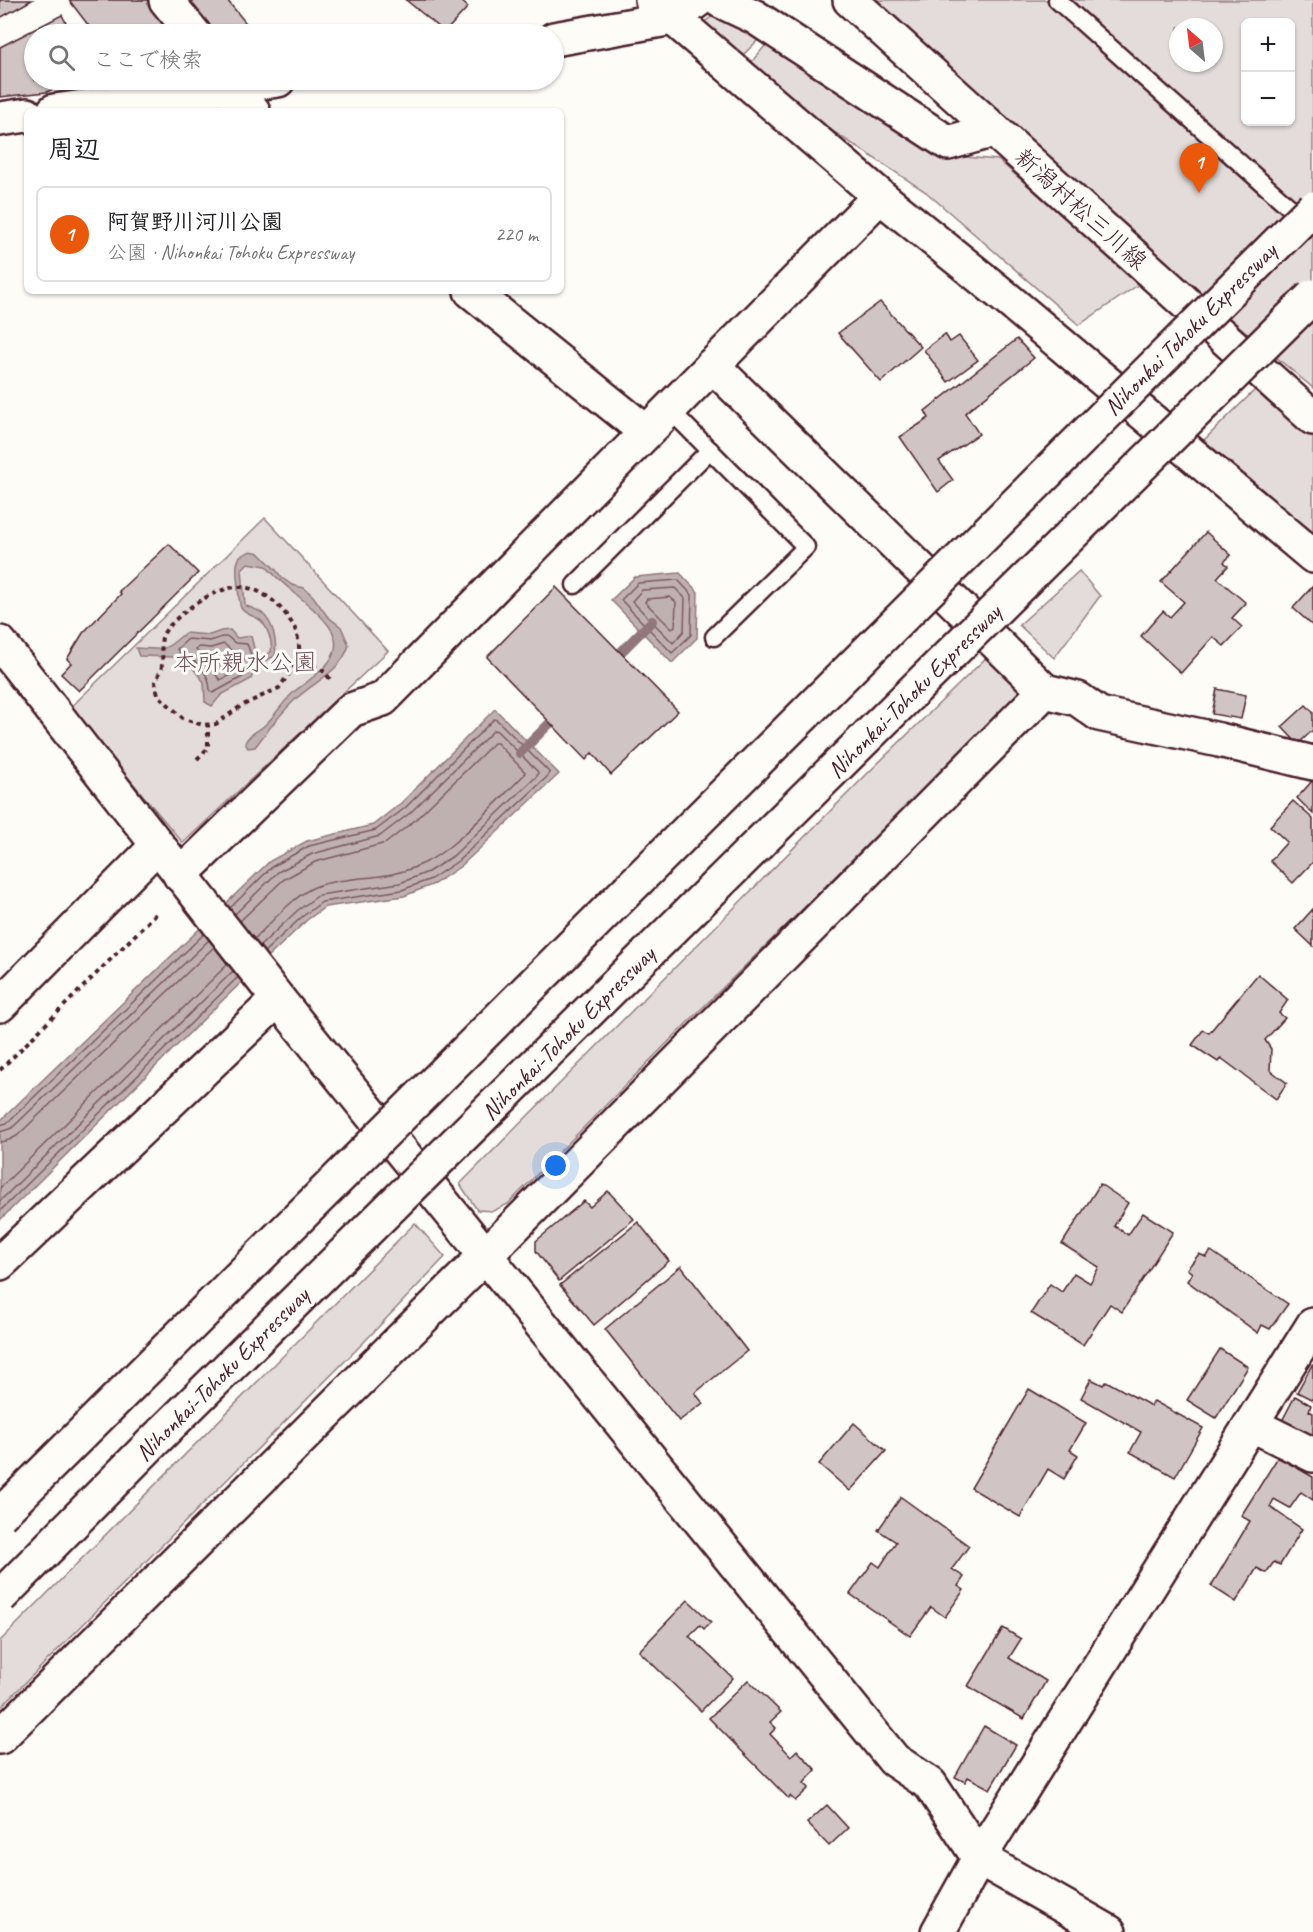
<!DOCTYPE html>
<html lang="ja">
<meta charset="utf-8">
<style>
body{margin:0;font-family:Caveat,"Klee One",sans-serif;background:#f6f6f6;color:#202124}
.controls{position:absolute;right:18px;top:18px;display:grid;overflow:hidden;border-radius:9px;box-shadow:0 2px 4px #0004}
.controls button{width:54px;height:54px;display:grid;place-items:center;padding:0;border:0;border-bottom:2px solid #e0e0e0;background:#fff;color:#202124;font:30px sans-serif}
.compass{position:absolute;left:1169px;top:18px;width:54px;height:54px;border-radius:50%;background:#fff;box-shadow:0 2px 4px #0004;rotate:332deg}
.you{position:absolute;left:556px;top:1166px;width:21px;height:21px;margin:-15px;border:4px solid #fff;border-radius:50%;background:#1a73e8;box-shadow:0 0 0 9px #1a73e833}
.badge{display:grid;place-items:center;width:39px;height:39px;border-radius:50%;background:#ea580c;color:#fff;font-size:20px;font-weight:700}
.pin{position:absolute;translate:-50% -50px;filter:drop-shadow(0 2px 3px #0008)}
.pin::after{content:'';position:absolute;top:32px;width:21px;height:18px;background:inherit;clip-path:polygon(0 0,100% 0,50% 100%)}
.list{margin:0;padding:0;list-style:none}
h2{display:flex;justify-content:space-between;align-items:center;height:78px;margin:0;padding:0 24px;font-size:26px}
h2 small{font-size:20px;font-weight:400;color:#757577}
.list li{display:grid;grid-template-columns:39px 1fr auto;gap:18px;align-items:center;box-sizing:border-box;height:96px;margin:0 12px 12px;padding:0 12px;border:2px solid #e0e0e0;border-radius:9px}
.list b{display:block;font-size:22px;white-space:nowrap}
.list p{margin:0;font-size:20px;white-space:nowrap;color:#757577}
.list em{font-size:20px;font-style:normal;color:#757577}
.icon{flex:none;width:33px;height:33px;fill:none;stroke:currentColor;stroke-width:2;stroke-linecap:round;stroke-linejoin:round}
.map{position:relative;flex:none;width:1313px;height:1932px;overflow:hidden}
.search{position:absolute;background:#fff;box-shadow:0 2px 4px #0004;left:24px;top:24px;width:540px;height:66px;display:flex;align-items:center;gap:15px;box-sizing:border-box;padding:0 21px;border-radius:33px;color:#757577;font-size:22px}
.panel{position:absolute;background:#fff;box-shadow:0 2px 4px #0004;left:24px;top:108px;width:540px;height:186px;border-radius:9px}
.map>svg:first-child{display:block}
.green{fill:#e3dcda;stroke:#967e82;stroke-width:1.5;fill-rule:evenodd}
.water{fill:#c0b1b1;stroke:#91777b;stroke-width:1.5}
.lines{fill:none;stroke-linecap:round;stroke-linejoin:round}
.shore{stroke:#795961;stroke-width:1.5}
.stream{stroke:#91777b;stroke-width:10}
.building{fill:#d0c5c4;stroke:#4a1f2b;stroke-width:1.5}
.service-casing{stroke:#4a1f2b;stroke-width:21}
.minor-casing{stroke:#4a1f2b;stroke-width:38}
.tertiary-casing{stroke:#4a1f2b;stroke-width:38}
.primary-casing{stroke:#4a1f2b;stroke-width:38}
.path{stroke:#4a1f2b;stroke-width:4;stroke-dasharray:4.5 4.5;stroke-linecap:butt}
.service{stroke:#fdfcf7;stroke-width:16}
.minor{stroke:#fdfcf7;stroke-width:33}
.tertiary{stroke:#fdfcf7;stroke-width:33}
.primary{stroke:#fdfcf7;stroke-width:33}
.motorway-bridge-casing{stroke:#4a1f2b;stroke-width:38;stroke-linecap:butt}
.motorway-bridge{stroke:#fdfcf7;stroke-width:33}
.labels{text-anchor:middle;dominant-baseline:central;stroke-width:6;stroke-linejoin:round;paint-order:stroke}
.street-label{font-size:24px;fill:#4a1f2b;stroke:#fdfcf7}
.park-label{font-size:24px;fill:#704e57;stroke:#fdfcf7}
</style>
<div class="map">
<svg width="1313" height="1932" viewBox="0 0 1313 1932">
<rect width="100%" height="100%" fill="#fdfcf7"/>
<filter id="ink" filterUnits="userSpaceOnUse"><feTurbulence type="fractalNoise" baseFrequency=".0167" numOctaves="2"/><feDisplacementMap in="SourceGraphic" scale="12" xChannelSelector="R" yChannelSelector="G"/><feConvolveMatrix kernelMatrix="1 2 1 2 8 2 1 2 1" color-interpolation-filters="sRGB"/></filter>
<g filter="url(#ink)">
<!-- green -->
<g class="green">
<path d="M868 0H1313V388L1166 265ZM1246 22H1290V122H1246ZM1178 27H1214V63H1178Z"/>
<polygon points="714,15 767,31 737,61 699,26"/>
<polygon points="774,35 943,155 998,160 1051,205 1138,285 1079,325 926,192 782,98 745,70"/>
<polygon points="1258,387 1313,432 1313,539 1199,445"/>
<polygon points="265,518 388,651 183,843 70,708"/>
<polygon points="1079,571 1100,596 1054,658 1019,625"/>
<polygon points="994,650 1025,677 1021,694 685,1025 508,1204 493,1211 477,1210 460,1184 872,769"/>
<polygon points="415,1223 445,1257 364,1342 0,1708 0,1641"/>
</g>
<!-- water -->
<g class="water">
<path d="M251 551 259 553 276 570 282 578 292 585 304 588 313 596 327 616 341 627 349 645C342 670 316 681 298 697 282 711 268 730 255 747L248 748 245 743C249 733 258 732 265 725 276 715 284 700 296 690 316 675 350 655 329 626 313 604 284 588 266 566L248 563 242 569 245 605C250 608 259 610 263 614 274 624 277 643 275 656 261 662 256 664 251 679L221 695 212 706 205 702 204 682 188 662 174 657 139 656 136 648C165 650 163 652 185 633L210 635 221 631 230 630 237 638 251 636 255 652 263 656 271 652C273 642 267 623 257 618 251 615 245 614 241 608 239 604 236 570 237 564 237 564 240 556 240 556Z"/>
<polygon points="680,573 698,592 697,638 672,663 611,600 635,577"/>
<polygon points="495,709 559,774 461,866 434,884 404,896 325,907 307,920 225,998 0,1220 0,1121 270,861 307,841 373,825 401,803"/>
</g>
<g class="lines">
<!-- shore -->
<g class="shore">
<polygon points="678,580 692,595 691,635 672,653 621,600 638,583"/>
<polygon points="675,588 685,598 684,631 673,643 632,601 642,590"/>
<polygon points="670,597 676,602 675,626 672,629 645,602 647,599"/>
<path d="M222 637H228L235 643 247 644 253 660 246 675 213 693 210 691C210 672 195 659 179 652L177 649 188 639 210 641Z"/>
<polygon points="224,644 231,650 241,652 244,660 239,670 220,680 196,650 199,647 211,648"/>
<polyline points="230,908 273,866 309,846 376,830 405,808 494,719 497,720 549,772 548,776 458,861 431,879 402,890 322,902 303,916 264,952"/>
<polyline points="235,914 278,872 312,854 380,836 410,813 494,730 497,731 538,772 537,776 453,856 428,872 400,883 319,895 298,910 260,946"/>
<path d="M240 921 283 880 315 862 386 843 415 820 494 743H497L525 772 524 775C497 801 454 851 420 865 385 881 351 875 317 886 295 894 271 923 254 939"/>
<polyline points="0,1125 7,1123 204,934"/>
<polyline points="0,1132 12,1128 209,940"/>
<polyline points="0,1142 9,1140 17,1136 214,947"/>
<polyline points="0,1188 228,964"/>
<polyline points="0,1201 233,971"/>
<polyline points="0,1211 238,977"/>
</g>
<!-- stream -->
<g class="stream">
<polyline points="612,661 652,621"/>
<polyline points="520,753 560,713"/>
</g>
</g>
<!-- building -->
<g class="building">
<polygon points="0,0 32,0 0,18"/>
<polygon points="69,0 147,0 174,34 134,34 131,30 124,34 95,34"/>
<polygon points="188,0 227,0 250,28 242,34 210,34 185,3"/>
<polygon points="406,0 460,0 468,7 445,32"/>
<polygon points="62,15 72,34 34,34 34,80 71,80 47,92 0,97 0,47"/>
<polygon points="880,302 921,347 881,382 838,333"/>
<polygon points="945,334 950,342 959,336 978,360 948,382 924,350"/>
<polygon points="1017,339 1034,358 965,413 979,434 939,461 953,480 938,492 900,437 929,418 925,411"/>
<polygon points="1206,532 1231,555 1224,562 1228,566 1217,578 1246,603 1232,618 1242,627 1224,646 1213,637 1181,673 1141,636 1163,611 1170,617 1184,602 1161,582"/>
<polygon points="169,544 198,573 79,691 61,674 71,663 67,659 83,633 121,594 119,591"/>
<polygon points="1313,586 1313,626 1293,608"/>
<polygon points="556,587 678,711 611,775 592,753 586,760 487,657"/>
<polygon points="1217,689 1246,695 1241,719 1212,714"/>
<polygon points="1306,705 1313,712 1313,730 1298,744 1282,727"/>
<polygon points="1313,780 1313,814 1297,798"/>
<polygon points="1293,801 1313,819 1313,862 1293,883 1270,861 1287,842 1270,826"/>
<polygon points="1313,909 1313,946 1295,929"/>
<polygon points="1258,974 1288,1000 1279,1013 1285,1018 1265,1040 1271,1049 1270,1070 1287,1083 1276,1099 1221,1058 1218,1062 1192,1045 1203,1030 1209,1033"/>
<polygon points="1100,1184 1128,1203 1114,1226 1128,1235 1143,1213 1173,1232 1122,1312 1110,1304 1083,1345 1031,1313 1050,1284 1062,1292 1074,1273 1090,1283 1099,1267 1062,1244"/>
<polygon points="608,1191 634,1219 559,1281 536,1251 536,1241 584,1201 590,1207"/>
<polygon points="638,1222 669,1261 594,1325 560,1285"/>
<polygon points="1211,1251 1288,1304 1270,1329 1262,1325 1258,1333 1187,1281 1192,1273 1187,1269 1199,1254 1206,1257"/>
<polygon points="681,1266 747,1351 695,1393 703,1403 679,1421 605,1329"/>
<polygon points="1220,1349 1248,1367 1216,1418 1187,1400"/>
<polygon points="1312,1365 1313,1365 1313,1400 1297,1392"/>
<polygon points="1091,1379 1103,1385 1106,1381 1151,1406 1154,1401 1203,1428 1175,1477 1130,1452 1141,1432 1081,1398"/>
<polygon points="1029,1389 1086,1423 1070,1450 1078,1455 1064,1479 1048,1469 1020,1517 971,1488"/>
<polygon points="1295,1396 1311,1405 1309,1411 1313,1413 1313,1434 1311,1438 1281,1423"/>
<polygon points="854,1423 886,1451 850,1491 819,1464"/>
<polygon points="1278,1457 1313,1477 1313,1500 1301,1492 1290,1508 1274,1499 1270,1507 1302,1529 1280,1565 1274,1562 1266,1573 1257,1568 1236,1602 1211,1586 1250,1521 1241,1516"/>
<polygon points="901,1497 969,1546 952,1569 964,1577 958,1586 964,1590 945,1617 931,1607 910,1636 850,1594 873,1562 880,1567 896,1542 878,1530"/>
<polygon points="688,1600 711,1622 704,1629 700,1625 689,1636 733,1678 701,1711 639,1651"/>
<polygon points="1003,1628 1021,1639 1009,1658 1046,1681 1024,1719 968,1686"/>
<polygon points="748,1680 781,1712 770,1722 776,1728 770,1734 791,1756 797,1750 816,1770 804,1783 809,1788 795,1801 790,1796 788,1798 709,1718"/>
<polygon points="984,1726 1016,1745 990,1789 968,1777 965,1782 955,1777"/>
<polygon points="827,1805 848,1828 829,1846 807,1823"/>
</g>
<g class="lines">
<!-- service casing -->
<g class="service-casing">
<g id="service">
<polyline points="1057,0 1305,221"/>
<polyline points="669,409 806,547 714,637"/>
<polyline points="575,585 710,450"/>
</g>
</g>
<!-- minor casing -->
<g class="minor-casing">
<g id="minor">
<polyline points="166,0 194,34"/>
<polyline points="652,0 880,196 1000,293 1313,556"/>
<polyline points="719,0 755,17 948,143 994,130"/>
<polyline points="554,39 673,18 698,0"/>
<polyline points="221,80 225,87 253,111"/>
<polyline points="54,111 278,80"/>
<polyline points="0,119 27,115"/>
<polyline points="471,291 646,432"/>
<polyline points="712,365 1045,691 1078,699 1099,714 1219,740 1313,763"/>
<polyline points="180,875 351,710 383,699 880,196"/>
<polyline points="0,1005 157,846"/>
<polyline points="0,1263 278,999"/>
<polyline points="1251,1424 1313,1455"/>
<polyline points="0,1737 486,1255 1045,691"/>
<polyline points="1109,1932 979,1858 1313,1325"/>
</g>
</g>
<!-- tertiary casing -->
<g class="tertiary-casing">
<polyline id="tertiary" points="0,643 278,999 894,1760 930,1784 979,1858 938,1932"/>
</g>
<!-- primary casing -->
<g class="primary-casing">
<polyline id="primary" points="850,0 1313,418"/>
</g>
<!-- path -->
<g class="path">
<path d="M300 658C299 648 299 636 294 627 284 608 263 588 241 587 216 586 181 611 166 630 157 641 164 652 162 665 162 670 158 676 155 682L158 695 184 719 203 725 216 724 241 706 279 688 300 658 325 672 332 682"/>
<polyline points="197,759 208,748 208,725"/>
<polyline points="0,1070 157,913"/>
</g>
<!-- service -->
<use href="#service" class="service"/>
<!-- minor -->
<use href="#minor" class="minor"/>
<!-- tertiary -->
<use href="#tertiary" class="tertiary"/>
<!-- primary -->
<use href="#primary" class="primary"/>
<!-- motorway-bridge casing -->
<g class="motorway-bridge-casing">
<g id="motorway-bridge">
<polyline points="0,1515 1313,208"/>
<polyline points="0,1597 149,1446 1313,296"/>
</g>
</g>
<!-- motorway-bridge -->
<use href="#motorway-bridge" class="motorway-bridge"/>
</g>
</g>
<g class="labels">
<!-- street labels -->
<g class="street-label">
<text transform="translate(1081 209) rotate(42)">新潟村松三川線</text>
<text transform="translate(1190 329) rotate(-45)">Nihonkai Tohoku Expressway</text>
<text transform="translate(914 691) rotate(-45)">Nihonkai-Tohoku Expressway</text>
<text transform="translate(568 1033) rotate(-45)">Nihonkai-Tohoku Expressway</text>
<text transform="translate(222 1374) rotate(-45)">Nihonkai-Tohoku Expressway</text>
</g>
<!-- park labels -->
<g class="park-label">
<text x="245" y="662">本所親水公園</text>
</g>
</g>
</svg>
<div class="controls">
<button>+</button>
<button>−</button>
</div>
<svg class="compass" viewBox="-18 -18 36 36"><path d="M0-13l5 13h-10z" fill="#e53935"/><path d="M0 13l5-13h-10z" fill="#757577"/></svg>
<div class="you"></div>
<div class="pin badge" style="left:1199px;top:193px">1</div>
<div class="search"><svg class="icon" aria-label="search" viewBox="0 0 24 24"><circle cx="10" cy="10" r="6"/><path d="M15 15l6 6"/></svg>ここで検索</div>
<section class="panel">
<h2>周辺<small></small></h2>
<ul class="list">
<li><span class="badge">1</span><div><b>阿賀野川河川公園</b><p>公園 · Nihonkai Tohoku Expressway</p></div><em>220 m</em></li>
</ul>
</section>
</div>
